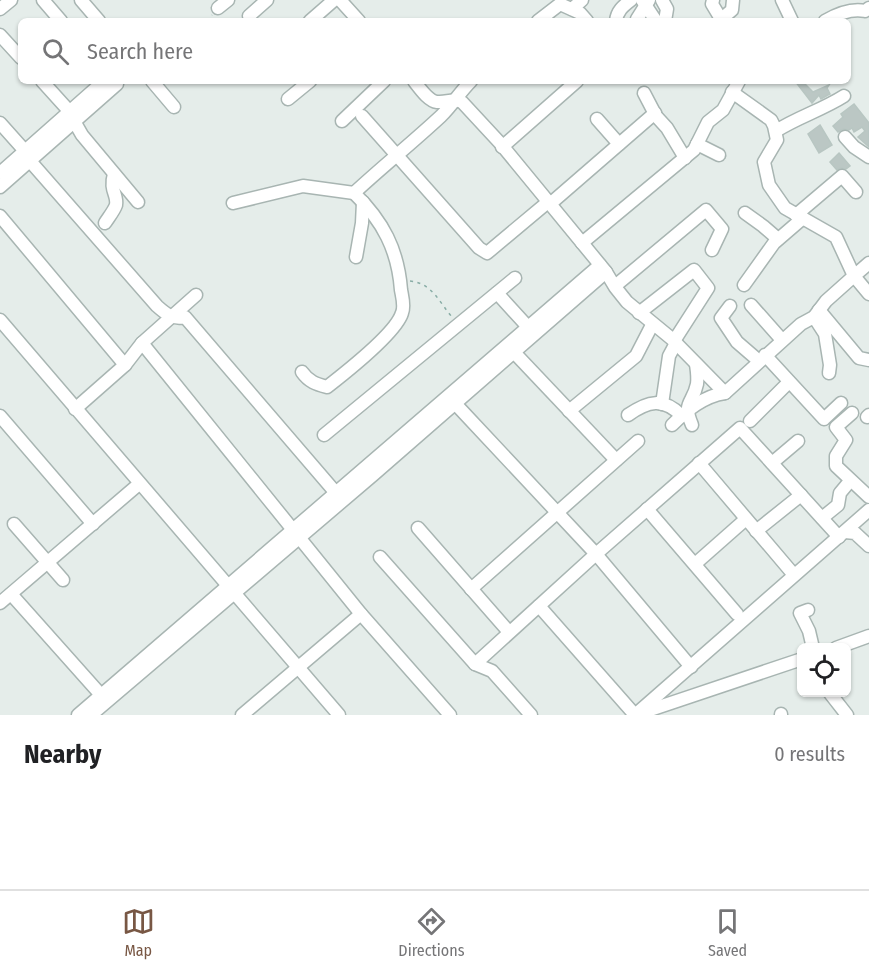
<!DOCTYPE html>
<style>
body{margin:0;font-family:"Fira Sans Condensed",sans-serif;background:#f2f2f2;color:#202124}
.controls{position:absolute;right:18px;bottom:18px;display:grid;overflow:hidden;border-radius:9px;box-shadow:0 2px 4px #0004}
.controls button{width:54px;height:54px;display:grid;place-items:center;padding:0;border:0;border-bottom:2px solid #e0e0e0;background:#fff;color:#202124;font:30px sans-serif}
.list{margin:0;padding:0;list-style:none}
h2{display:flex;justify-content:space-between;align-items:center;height:78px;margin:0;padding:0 24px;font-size:26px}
h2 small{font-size:20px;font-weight:400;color:#757577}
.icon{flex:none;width:33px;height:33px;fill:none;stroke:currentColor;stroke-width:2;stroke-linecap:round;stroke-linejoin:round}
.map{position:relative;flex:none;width:869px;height:715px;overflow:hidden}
.search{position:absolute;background:#fff;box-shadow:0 2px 4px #0004;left:18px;right:18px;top:18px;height:66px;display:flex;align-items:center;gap:15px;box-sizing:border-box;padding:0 21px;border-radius:9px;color:#757577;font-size:22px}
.sheet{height:174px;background:#fff}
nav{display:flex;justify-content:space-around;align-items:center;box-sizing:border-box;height:84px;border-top:2px solid #e0e0e0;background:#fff;font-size:16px;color:#757577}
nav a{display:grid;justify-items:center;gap:3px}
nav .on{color:#785744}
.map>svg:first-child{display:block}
.building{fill:#bbc7c4;stroke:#b8c6c2;stroke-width:1.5}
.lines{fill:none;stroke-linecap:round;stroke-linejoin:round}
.minor-casing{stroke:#a8b5b2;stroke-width:15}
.path{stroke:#89ada6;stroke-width:1.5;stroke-dasharray:3 4.5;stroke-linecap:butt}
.minor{stroke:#fff;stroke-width:12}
</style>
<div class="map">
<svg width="869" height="715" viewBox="0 0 869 715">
<rect width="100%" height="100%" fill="#e5edea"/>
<!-- building -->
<g class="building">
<polygon points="795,81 802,81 813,92 829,85 827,88 830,94 821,99 819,95 812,103"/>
<polygon points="854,104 869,123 869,147 858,137 865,131 862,127 854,132 852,128 849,130 843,129 838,132 833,126 843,117 841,114"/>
<polygon points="820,125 832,145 819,153 808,134"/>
<polygon points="839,153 850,166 846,169 841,168 837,170 830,162"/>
</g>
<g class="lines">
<!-- minor casing -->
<g class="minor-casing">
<g id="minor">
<polyline points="43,0 61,21"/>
<polyline points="81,0 99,21"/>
<polyline points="340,0 359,21"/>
<polyline points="642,0 656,21"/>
<polyline points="662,0 667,9 665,21"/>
<polyline points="713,0 712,4 721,19"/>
<polyline points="782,0 792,21"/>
<polyline points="218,8 228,0"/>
<polyline points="0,9 11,0"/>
<polyline points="572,9 582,0"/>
<polyline points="249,16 267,0"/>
<polyline points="637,19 649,0"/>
<polyline points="310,21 334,0"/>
<polyline points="538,21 560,4 580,13 587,21"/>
<path d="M616 21C617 11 623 6 631 0"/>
<polyline points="719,21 732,10 733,0"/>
<path d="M825 21C837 14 851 8 865 11L869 8"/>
<polyline points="0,35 21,58"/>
<polyline points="42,81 70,112"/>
<polyline points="152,81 174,107"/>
<polyline points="644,93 656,116 667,128 685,158"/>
<polyline points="288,99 310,81"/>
<polyline points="362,116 479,248 487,253 548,202"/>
<polyline points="597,119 619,144"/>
<polyline points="74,121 82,135 138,202"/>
<polyline points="342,121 384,81"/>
<polyline points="0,123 25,151"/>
<path d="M776 131C798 117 822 110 844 96"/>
<polyline points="845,137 854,147 869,157"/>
<polyline points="697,144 719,155"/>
<polyline points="502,147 577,81"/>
<path d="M30 161 157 306C166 314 173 320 185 317L336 493"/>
<polyline points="0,173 104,81"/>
<polyline points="0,187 117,84 114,81"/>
<path d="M233 203 303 186 354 193C382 167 412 143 441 116 453 104 460 92 471 81"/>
<polyline points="550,204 655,113"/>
<polyline points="745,213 763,226 778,239"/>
<polyline points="796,215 842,176 856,192"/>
<polyline points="0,216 125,365"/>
<path d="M105 223C108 218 114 211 116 205 118 195 109 190 114 174"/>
<polyline points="582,243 694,150 708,122 723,110 739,81"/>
<polyline points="356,257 362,223 363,202"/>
<polyline points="869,263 854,276 869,294"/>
<polyline points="606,272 615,287 627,302 672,339 725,393"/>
<polyline points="744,285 774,243 803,218"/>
<polyline points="615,286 706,210 722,229 712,250"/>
<polyline points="497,293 528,327"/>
<polyline points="751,305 782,340"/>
<polyline points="730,306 721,318 737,342 759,361"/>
<polyline points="819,310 859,358 869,360"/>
<polyline points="639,313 694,270 708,288 674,341"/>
<polyline points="814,317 825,334 830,365 829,373"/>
<polyline points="0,320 339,715"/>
<polyline points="142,343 361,614 450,715"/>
<polyline points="508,346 616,460"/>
<polyline points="765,355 824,419 841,403"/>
<path d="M302 372C309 382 316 384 327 387 345 373 396 333 402 313 405 306 402 296 401 290 398 250 383 221 354 193"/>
<polyline points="449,397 596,554 691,667"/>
<polyline points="662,404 669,356 676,343"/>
<polyline points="75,409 125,365 142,343 196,295"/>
<polyline points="569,411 636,356 652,325"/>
<polyline points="852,413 836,427 846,440 836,456 836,466 869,497"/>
<path d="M628 415C648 401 663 397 682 416"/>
<polyline points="0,416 93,524"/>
<polyline points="867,417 869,415"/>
<polyline points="750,421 789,382"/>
<path d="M672 425C687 410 704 396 725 393L801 324 814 317 826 301 854 276 836 237 785 208 769 185 764 162 777 140 774 126 771 120 732 92"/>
<path d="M692 425C682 401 693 404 697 384 698 377 697 371 696 364"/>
<polyline points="324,435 515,278"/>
<polyline points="699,463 794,575"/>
<polyline points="772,463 798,441"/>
<polyline points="647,509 737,614"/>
<polyline points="822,518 838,505 840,493 850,481"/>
<polyline points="14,524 63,580"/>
<polyline points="418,528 509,632"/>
<polyline points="756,531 801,495"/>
<polyline points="845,532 855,533 869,546"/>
<polyline points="380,557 475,664 596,554 740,428 839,537"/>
<polyline points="695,564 746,519"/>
<polyline points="471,589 638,441"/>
<polyline points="11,594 101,695"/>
<polyline points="0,603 139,484"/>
<polyline points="539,606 635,715"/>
<polyline points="808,610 800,613 809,631 813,648"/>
<polyline points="836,648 869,636"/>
<polyline points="475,664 492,671 531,715"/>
<polyline points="829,692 847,715"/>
<polyline points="641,713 802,659"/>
<polyline points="781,714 781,715"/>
<polyline points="78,715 600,265"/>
<path d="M91 715 373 475 606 272 500 143 462 102C452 98 447 103 437 102 428 101 419 87 414 81"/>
<polyline points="242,715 361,614"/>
<polyline points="635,715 869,510"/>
</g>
</g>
<!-- path -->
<g class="path">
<polyline points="207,21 212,15"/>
<path d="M410 281C432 283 439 302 452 317"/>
</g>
<!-- minor -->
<use href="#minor" class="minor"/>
</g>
</svg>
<div class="controls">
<button><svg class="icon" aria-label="locate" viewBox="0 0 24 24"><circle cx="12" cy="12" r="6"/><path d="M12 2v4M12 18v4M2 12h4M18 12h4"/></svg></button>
</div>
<div class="search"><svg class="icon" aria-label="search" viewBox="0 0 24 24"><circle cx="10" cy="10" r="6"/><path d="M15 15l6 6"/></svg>Search here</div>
</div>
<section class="sheet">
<h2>Nearby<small>0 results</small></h2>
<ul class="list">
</ul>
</section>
<nav>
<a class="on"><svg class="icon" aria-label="map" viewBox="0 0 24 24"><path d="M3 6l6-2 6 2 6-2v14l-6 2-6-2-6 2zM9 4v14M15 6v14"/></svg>Map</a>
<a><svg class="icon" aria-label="directions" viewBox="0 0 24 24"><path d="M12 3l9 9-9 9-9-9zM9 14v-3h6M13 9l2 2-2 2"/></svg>Directions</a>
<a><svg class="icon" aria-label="saved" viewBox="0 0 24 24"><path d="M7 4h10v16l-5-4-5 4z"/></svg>Saved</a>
</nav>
